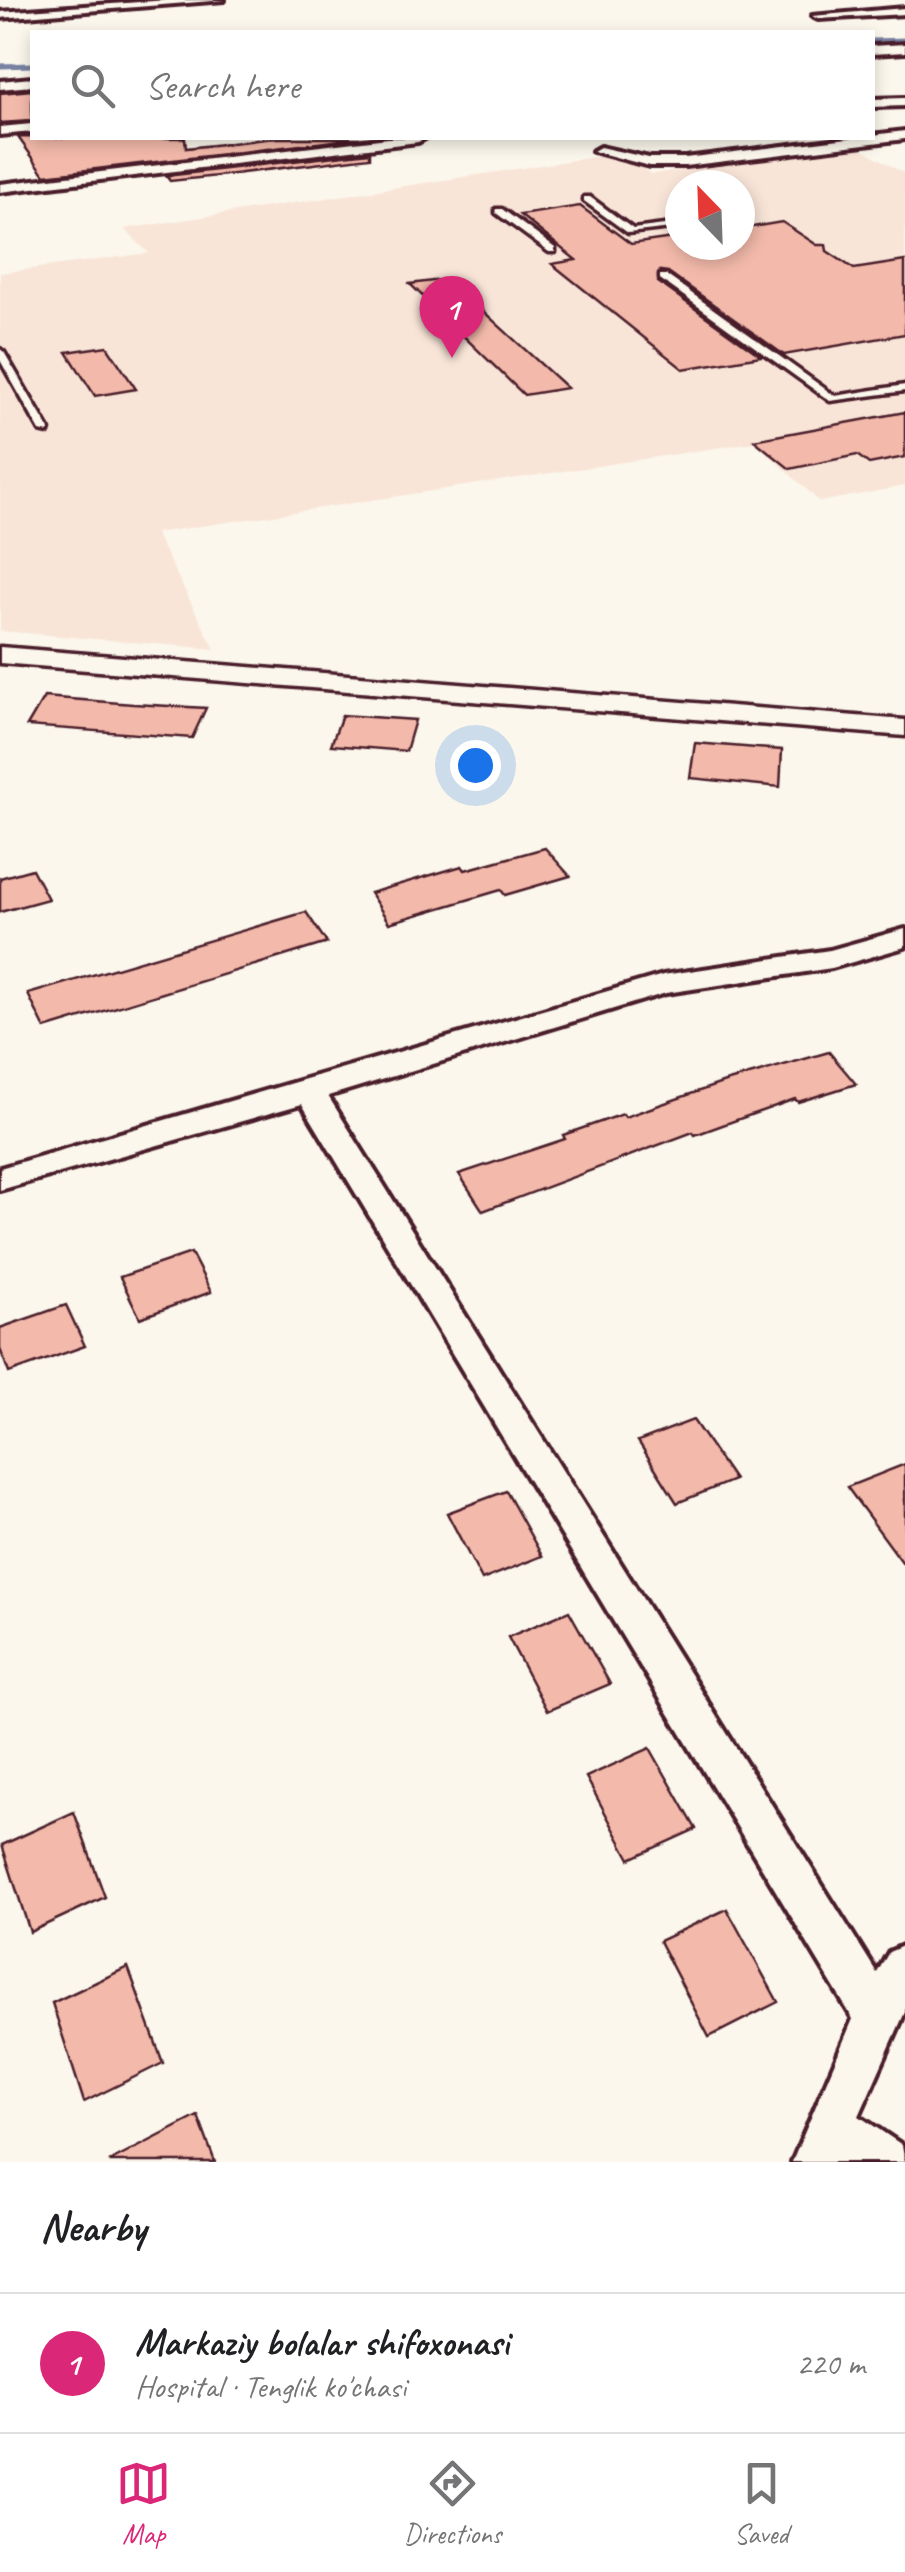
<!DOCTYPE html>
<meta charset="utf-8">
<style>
body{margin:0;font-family:Caveat,sans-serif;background:#f6f6f6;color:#202124}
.compass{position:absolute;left:665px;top:170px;width:90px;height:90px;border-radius:50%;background:#fff;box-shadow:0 5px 15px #0003;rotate:337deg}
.you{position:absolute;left:475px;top:765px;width:35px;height:35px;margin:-25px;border:8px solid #fff;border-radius:50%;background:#1a73e8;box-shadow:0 0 0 15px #1a73e833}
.badge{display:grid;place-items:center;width:65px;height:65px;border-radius:50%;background:#db2777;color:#fff;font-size:32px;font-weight:700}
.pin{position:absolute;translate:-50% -82px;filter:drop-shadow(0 2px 5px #0008)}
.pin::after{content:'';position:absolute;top:52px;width:35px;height:30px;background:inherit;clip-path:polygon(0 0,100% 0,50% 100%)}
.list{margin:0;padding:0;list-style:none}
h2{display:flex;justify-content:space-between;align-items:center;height:130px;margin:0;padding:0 40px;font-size:42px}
h2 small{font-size:32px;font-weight:400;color:#757577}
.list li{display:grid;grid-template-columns:65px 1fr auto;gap:30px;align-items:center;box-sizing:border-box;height:140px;padding:0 40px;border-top:2px solid #e0e0e0}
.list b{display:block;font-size:38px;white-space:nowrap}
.list p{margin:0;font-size:32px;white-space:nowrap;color:#757577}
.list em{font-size:32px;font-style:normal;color:#757577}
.icon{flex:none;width:55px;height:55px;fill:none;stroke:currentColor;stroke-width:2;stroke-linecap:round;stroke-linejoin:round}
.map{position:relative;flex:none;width:905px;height:2162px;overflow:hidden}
.search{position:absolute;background:#fff;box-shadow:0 5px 15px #0003;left:30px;right:30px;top:30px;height:110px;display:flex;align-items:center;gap:25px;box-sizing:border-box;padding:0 35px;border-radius:0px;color:#757577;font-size:38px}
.sheet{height:270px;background:#fff}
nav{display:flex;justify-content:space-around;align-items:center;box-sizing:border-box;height:140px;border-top:2px solid #e0e0e0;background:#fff;font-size:28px;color:#757577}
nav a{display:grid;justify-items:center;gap:5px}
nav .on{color:#db2777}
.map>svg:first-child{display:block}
.built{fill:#f9e5d8;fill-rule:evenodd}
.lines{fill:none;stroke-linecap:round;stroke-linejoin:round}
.stream{stroke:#7982a2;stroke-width:5}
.building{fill:#f3baab;stroke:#4a1f2b;stroke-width:2.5}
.service-casing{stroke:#4a1f2b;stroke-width:7}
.minor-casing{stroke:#4a1f2b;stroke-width:8}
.tertiary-casing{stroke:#4a1f2b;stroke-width:7}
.service{fill:#fbf7ec;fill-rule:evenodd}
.minor{fill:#fbf7ec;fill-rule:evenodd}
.tertiary{fill:#fbf7ec;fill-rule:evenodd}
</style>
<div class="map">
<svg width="905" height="2162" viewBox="0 0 905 2162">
<rect width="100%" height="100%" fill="#fbf7ec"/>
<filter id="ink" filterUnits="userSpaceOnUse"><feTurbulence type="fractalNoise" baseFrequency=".01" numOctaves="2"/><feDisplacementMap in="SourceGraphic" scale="20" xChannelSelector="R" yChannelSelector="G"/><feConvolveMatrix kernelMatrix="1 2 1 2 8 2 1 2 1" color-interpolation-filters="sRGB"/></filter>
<g filter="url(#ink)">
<!-- built -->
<path class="built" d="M860 147 905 174V486L820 502 755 442 155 533 215 649 0 631V273L149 253 124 229 620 153 651 174ZM680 185H740V245H680Z"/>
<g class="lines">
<!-- stream -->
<g class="stream">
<polyline points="872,41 905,40"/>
<polyline points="0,66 32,65"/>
</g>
</g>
<!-- building -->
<g class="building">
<polygon points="32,90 32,121 0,123 0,93"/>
<polygon points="18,137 185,138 186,148 275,138 360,138 45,175"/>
<polygon points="370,152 370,157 218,176 170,181 166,176"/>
<polygon points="580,206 631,244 680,237 680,245 740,245 740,229 782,222 817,245 826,245 827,251 854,269 905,261 905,334 784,355 668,272 660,271 658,282 761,356 683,369 552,264 576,260 520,215"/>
<polygon points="448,279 567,388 524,395 410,284"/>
<polygon points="107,346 136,389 95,396 67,352"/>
<polygon points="905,412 905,457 869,464 857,455 790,469 754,440"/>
<polygon points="44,697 133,704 206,708 192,738 27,726"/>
<polygon points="342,715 415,720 406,751 331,745"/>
<polygon points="695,743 782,750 780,787 690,778"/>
<polygon points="545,848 570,876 505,895 501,890 389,923 370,893 462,866 465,870"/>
<polygon points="32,869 48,899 0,912 0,878"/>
<polygon points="306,912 327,943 45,1029 28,994"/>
<polygon points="829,1052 856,1084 798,1102 795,1099 695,1135 693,1132 483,1211 459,1174 565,1139 563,1135 623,1114 625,1117 725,1082"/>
<polygon points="191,1253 211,1292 140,1318 120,1277"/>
<polygon points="66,1305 85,1346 9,1373 0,1349 0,1328"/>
<polygon points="693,1420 734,1480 677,1503 638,1441"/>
<polygon points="905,1464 905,1566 847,1487"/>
<polygon points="506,1491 542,1556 482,1580 447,1513"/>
<polygon points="569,1611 610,1684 547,1711 508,1637"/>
<polygon points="650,1748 696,1829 630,1859 586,1777"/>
<polygon points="74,1812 105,1897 30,1932 2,1845"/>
<polygon points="727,1909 778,2002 709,2037 659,1941"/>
<polygon points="128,1967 163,2063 84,2102 52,2003"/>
<polygon points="198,2116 215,2162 109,2162"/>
</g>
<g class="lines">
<!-- service casing -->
<g class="service-casing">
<g id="service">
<polygon points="584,197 590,197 633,229 680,223 680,227 628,233 584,201"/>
<polygon points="496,209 502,209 555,248 555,252 549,252 496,213"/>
<polygon points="660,275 666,275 835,396 905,385 905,391 830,401 660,279"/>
<polygon points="0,349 4,352 50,431 48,433 40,431 0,360"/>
</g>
</g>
<!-- minor casing -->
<g class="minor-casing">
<g id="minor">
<polygon points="168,0 224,0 0,18 0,12"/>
<polygon points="905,8 905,14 818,19 812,16"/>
<polygon points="905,44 905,52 872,54 872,46"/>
<polygon points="32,78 32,86 0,89 0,81"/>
<polygon points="905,98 905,106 872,107 872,99"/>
<polygon points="32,124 32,132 0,135 0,127"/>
<polygon points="905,131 905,139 685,166 649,166 593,151 600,147 649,158 685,158"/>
<polygon points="388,138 425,138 418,142 0,192 0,184"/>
<polygon points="905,929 905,947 832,968 666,993 328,1096 877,1973 889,1952 905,1945 905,2012 859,2116 902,2145 905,2162 792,2162 853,2019 302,1104 0,1190 0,1168 663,975 830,950"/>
</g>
</g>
<!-- tertiary casing -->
<g class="tertiary-casing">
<polygon id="tertiary" points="0,647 905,720 905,736 0,663"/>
</g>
<!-- service -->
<use href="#service" class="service"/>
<!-- minor -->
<use href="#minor" class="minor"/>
<!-- tertiary -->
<use href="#tertiary" class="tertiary"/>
</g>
</g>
</svg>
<svg class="compass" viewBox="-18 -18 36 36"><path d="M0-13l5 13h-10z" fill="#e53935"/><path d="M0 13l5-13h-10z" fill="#757577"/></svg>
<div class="you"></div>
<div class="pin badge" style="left:452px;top:358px">1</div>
<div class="search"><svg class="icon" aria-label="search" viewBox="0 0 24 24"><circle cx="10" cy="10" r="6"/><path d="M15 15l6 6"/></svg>Search here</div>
</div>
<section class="sheet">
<h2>Nearby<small></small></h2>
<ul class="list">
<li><span class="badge">1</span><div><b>Markaziy bolalar shifoxonasi</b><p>Hospital · Tenglik ko'chasi</p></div><em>220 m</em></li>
</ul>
</section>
<nav>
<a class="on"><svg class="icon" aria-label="map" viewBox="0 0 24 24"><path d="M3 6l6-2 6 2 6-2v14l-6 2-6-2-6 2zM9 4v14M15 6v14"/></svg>Map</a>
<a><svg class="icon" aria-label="directions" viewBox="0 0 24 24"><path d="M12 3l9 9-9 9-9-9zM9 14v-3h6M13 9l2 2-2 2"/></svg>Directions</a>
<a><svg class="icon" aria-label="saved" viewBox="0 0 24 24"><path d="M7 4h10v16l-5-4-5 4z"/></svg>Saved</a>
</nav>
